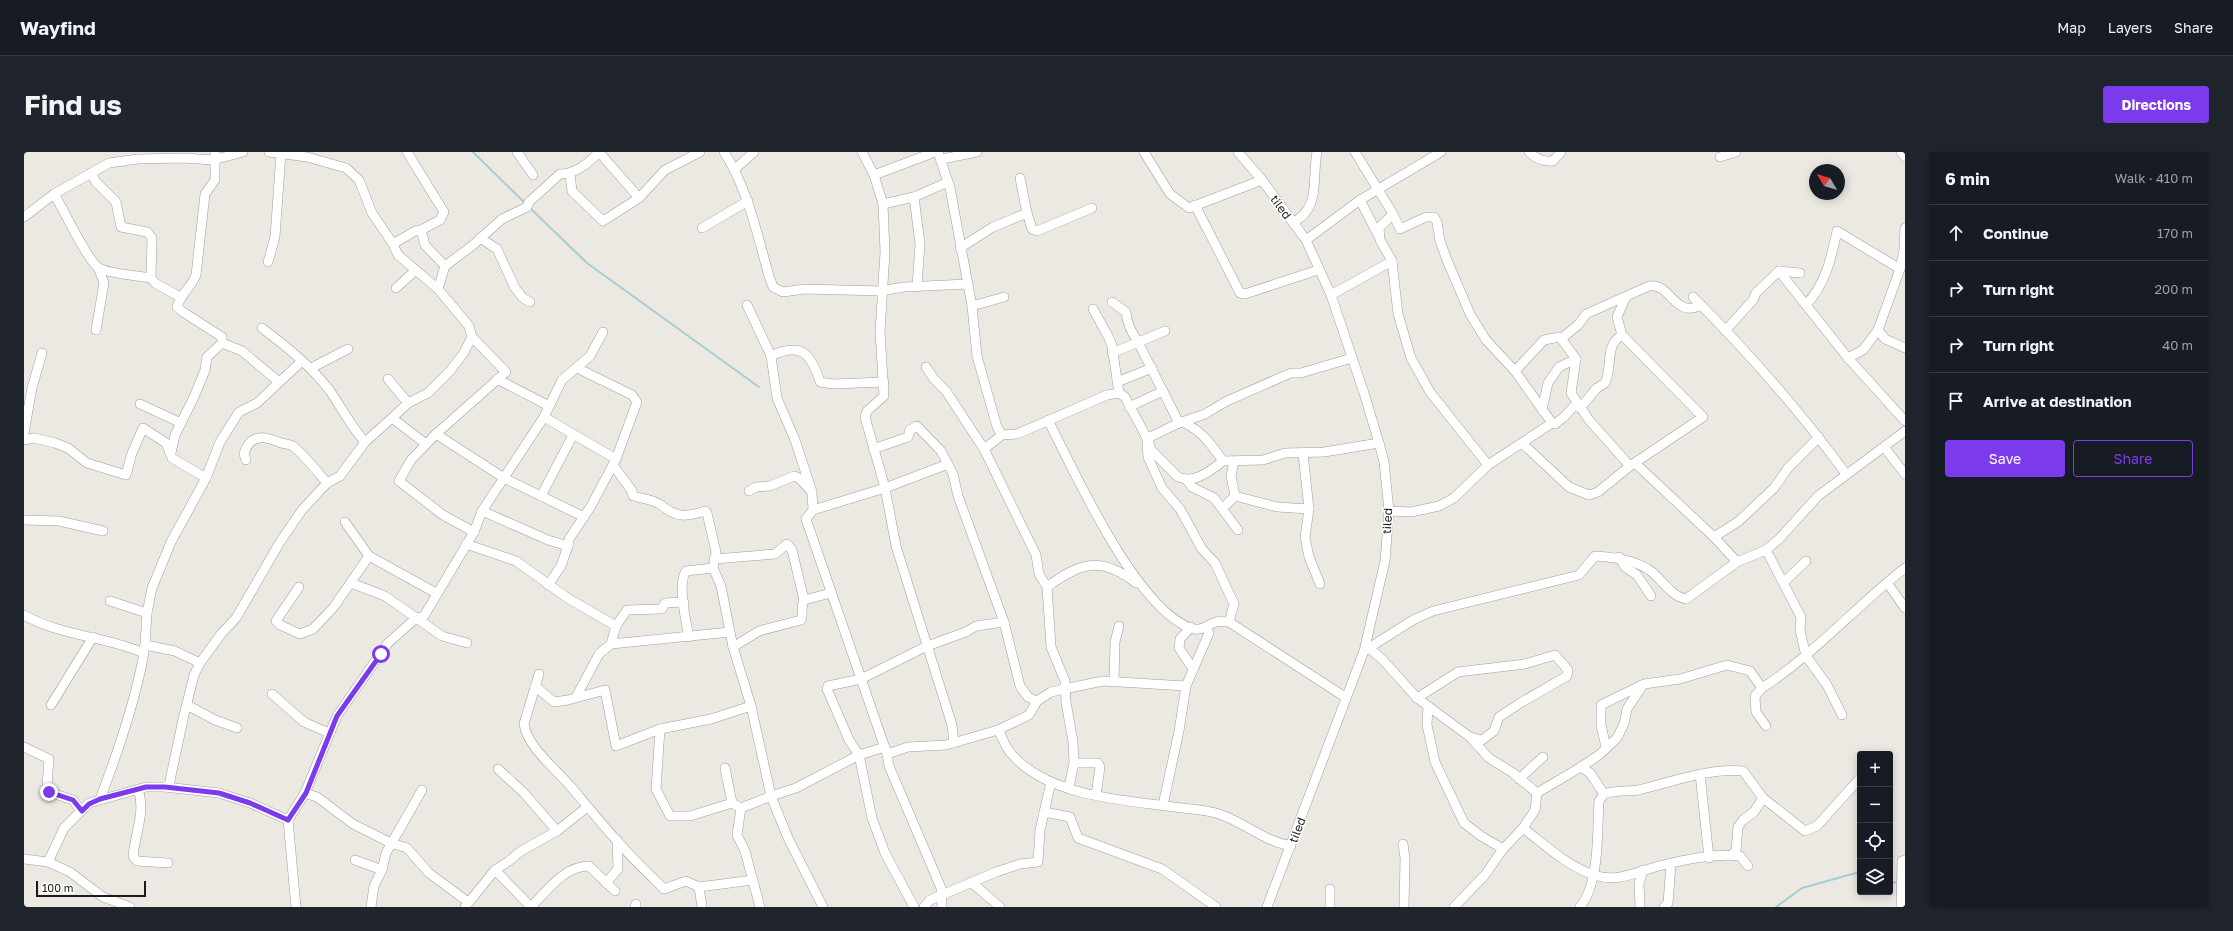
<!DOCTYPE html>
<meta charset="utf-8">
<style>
body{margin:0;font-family:"Golos Text",sans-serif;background:#20242c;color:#f1f3f6}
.controls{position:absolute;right:12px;bottom:12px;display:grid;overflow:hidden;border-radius:4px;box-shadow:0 2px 10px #0003}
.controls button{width:36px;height:36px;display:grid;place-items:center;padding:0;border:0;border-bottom:1px solid #363941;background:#171b24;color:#f1f3f6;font:20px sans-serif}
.compass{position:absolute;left:1785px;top:12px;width:36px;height:36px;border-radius:50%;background:#171b24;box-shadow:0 2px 10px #0003;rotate:308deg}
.scale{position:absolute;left:12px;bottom:10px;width:110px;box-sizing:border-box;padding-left:4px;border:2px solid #1b1b1b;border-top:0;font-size:11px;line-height:14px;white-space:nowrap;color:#1b1b1b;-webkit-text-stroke:3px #fff;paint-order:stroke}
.stop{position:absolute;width:12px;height:12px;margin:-9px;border:3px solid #7c3aed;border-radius:50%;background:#fff}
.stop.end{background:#7c3aed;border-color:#fff;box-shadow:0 1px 4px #0008}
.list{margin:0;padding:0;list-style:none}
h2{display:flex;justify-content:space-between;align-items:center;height:52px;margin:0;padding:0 16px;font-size:17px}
h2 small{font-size:13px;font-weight:400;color:#9ea1a6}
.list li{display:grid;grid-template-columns:26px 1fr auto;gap:12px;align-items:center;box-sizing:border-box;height:56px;padding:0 16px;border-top:1px solid #363941}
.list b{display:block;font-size:15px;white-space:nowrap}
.list em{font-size:13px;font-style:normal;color:#9ea1a6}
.actions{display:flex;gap:8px;padding:12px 16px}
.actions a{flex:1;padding:9px 0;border:1px solid #7c3aed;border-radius:4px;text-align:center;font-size:14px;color:#7c3aed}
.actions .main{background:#7c3aed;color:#fff}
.icon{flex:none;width:22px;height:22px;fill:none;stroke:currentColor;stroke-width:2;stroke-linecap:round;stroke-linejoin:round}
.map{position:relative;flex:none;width:1881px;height:755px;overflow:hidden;border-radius:4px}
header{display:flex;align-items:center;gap:24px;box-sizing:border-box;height:56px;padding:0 20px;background:#171b24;border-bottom:1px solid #363941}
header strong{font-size:19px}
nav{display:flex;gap:22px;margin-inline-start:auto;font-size:14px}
.intro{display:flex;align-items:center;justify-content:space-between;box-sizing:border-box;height:96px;padding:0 24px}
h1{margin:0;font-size:28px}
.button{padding:10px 18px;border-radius:4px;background:#7c3aed;color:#fff;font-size:14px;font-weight:700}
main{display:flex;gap:24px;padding:0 24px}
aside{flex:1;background:#171b24;border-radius:4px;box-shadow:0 2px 10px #0003}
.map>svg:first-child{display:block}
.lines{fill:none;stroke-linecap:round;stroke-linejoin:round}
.stream{stroke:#a6cdd5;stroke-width:2}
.minor-casing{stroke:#9f9f9f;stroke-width:10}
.minor{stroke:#fff;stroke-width:9}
.route{stroke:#7c3aed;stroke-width:5}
.labels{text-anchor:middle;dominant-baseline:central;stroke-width:3;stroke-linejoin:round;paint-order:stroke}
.street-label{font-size:12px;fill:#1b1b1b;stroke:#fff}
</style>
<header>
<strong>Wayfind</strong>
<nav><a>Map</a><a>Layers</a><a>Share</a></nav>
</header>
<div class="intro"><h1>Find us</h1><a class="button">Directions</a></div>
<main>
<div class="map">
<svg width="1881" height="755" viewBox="0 0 1881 755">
<rect width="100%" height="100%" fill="#ece8e2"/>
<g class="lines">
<!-- stream -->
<g class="stream">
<polyline points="449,0 502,52"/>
<polyline points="505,55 563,111 735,235"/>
<polyline points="1866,730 1875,731"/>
<polyline points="1752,755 1778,736 1832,721 1836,722"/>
</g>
<!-- minor casing -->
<g class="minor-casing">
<g id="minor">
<path d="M191 0V28L181 42 172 123C167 136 157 141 153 155L159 160 198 185V191"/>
<polyline points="245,0 283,5 322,16 335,28 348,61 369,92 374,103 414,137 445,174 448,185 439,202 426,219 404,241 384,251 368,266"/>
<polyline points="383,0 420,60 416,68 397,78"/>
<polyline points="493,0 509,23"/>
<polyline points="575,0 615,46"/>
<path d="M700 0C724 37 733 82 745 124L749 135 759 140 780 137 857 139 880 135 943 132"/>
<polyline points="838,0 850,23 859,52 861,100 856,180 860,244 843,259 841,265 861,336 872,394 928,573 930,591"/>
<polyline points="914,0 926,36 948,154 953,204 973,275 978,283"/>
<polyline points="1120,0 1146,42 1165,56 1238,28"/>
<polyline points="1214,0 1238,28 1282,88 1307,143 1340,241 1355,291 1360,310 1365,359 1361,409 1340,499 1243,755"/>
<polyline points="1331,0 1369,62 1376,77 1402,65 1410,65 1413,70 1416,89 1423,108 1446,162 1462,188 1491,219 1528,271 1464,313 1430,346 1415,354 1387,360 1365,359"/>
<path d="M1505 0C1512 7 1519 10 1529 9L1537 0"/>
<polyline points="1877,0 1881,5"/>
<polyline points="1696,5 1712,0"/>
<polyline points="918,7 953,0"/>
<polyline points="711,17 730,0"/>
<polyline points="67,21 72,30 92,50 97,75 123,80 128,86 127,126 131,131 156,145"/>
<polyline points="546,22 548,39 579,69 615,46 641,18 676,0"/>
<polyline points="850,23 911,0"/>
<polyline points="996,26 1003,61 1008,77 1013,79 1068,56"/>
<path d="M30 42C39 56 64 110 75 116 90 123 111 123 127 126"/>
<polyline points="890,45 896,92 893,135"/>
<polyline points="1336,48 1354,83"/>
<polyline points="859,52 890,45 924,30"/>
<polyline points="1171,53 1216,141 1221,142 1294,118"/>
<polyline points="1369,62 1355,76 1356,88 1368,109 1374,162 1387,206 1406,240 1464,313"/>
<polyline points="0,65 30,42 85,11 114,7 159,6 189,8 219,0"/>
<path d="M1269 71C1273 68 1278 65 1281 61 1294 47 1289 18 1293 0"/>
<polyline points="678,76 724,49"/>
<polyline points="456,86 473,97 491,136 499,146 506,150"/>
<polyline points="1282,88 1336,48 1417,0"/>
<polyline points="369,92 391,79 397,78 401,93 421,114"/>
<polyline points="936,96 969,75 1003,61"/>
<polyline points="244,110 251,85 257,1"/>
<polyline points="1755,119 1824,206 1881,269"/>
<polyline points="372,136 392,118"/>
<path d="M414 137 421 114 449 93 478 67 503 55 505 50 536 22C552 22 565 11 575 0"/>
<polyline points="1307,143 1368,109"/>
<path d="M1669 145C1724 200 1776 259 1822 322"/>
<path d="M1088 150 1102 160C1103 172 1107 180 1114 190L1155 271"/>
<polyline points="723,153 747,204 753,246 771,288 788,340 789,358"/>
<path d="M1782 153C1802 131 1807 107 1813 79L1876 117"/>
<polyline points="948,154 980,145"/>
<polyline points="1069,157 1084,184 1088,194 1095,241"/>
<polyline points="72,178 80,131 74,115"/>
<polyline points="1854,178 1861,187 1881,196"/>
<polyline points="1701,179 1729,148 1732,141 1755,119 1776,121"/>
<polyline points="448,185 482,220 412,282 387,308 375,329 419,363 450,380"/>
<path d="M1538 186 1554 173 1562 162 1625 134C1648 131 1650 167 1677 153"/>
<polyline points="1088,201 1141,179"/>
<path d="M747 204C777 190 787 201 796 230L809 232 860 230"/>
<polyline points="1824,206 1839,198 1854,178 1876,117 1880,98 1881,76"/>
<polyline points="1552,207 1547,241 1565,268 1606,314"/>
<polyline points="902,215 910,227 922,239 960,297 1012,403 1015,422 1023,435 1027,495 1041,529 1042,550 1049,590 1050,611 1045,635"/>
<polyline points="287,216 324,197"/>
<polyline points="1491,219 1520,188 1536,185 1552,207"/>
<polyline points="364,227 384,251"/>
<polyline points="473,227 525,254"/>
<polyline points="1093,230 1128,216"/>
<polyline points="116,252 157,271"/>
<polyline points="1105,255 1139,239"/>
<polyline points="1518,258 1524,231 1535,215 1552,207"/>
<polyline points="520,265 592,307"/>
<path d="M1024 268C1050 319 1114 462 1170 477 1178 479 1185 472 1192 470 1196 469 1201 470 1205 470L1321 545"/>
<path d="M1160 271C1178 279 1187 292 1199 309"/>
<path d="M1528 271 1531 272 1540 265 1550 254 1556 256 1573 236 1581 231C1589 215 1580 194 1598 183"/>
<polyline points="0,281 8,236 18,201"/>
<polyline points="412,282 480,326 560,365"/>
<polyline points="1122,285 1128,284 1155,271 1181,262 1203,249 1267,221 1277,221 1328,206"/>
<polyline points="0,288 10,286 31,291 44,296 63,311 102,323 108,301 119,276 142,291 148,306 182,326"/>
<polyline points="341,290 368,266 402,292"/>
<polyline points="1498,291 1545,335 1565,343 1574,340 1606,314 1679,265 1598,183 1593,165 1602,145"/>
<polyline points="1125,292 1127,298 1154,325 1162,327 1168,335 1190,346 1214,378"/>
<polyline points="1860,295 1881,322"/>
<polyline points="849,297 884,285 886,278 893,274 917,299 929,322 934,344 980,470 996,534 1004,545 1013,549"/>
<polyline points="960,297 978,283 993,282 1083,243 1095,241 1101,245 1125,290 1123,291 1124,305 1138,336 1156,357 1178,397 1191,411 1210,452 1205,470"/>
<polyline points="147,301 151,283 170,245 181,218 183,205 198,191 218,199 255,230"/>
<polyline points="1279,302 1285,357 1281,385 1285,405 1296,432"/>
<path d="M222 308 220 302C226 281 241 284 257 291 261 292 265 292 269 294 282 305 292 318 303 331"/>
<polyline points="1612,312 1690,385 1713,410"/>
<path d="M589 313 608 339 609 344C617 346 631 348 637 353 653 366 662 365 681 359L683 361 692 400 689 416 697 434 709 495 727 554 747 644 764 686 799 755"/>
<path d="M1162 327C1175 328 1189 317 1199 309L1239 308 1261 301 1300 300 1355 291"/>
<polyline points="725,339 732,335 746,334 770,324 775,326 787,339"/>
<polyline points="517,344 549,283"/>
<polyline points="1211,344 1253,355 1285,357"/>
<polyline points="1199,356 1211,344 1207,324 1210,310"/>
<polyline points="458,359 524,388 544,394 545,387 567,354 592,307 613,250 608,243 553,216"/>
<polyline points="0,368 35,369 79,379"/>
<polyline points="321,370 345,404 412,441"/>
<polyline points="1690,385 1715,369 1750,336 1764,316 1795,285"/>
<polyline points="442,392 492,409 545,447 592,474"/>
<polyline points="1742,398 1777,465 1776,478 1782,504 1803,533 1818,563"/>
<polyline points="1595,405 1601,415 1613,423 1627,444"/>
<path d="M690 407 751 402 763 392 768 398 780 448C776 455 780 461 777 468L735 479 709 495"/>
<polyline points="1760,430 1782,409"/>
<polyline points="327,431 361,444 418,484 443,491"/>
<polyline points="1864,432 1881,456"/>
<polyline points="524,433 537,414 544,394"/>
<polyline points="275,435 252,469 256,473 276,482 289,477 309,456 345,404"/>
<path d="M1023 435C1057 410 1077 404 1112 431"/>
<polyline points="780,448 807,441"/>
<polyline points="86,449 123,461"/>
<path d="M0 463C37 484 80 484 120 501 111 551 94 600 76 647"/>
<polyline points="1167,475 1156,487 1155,496 1169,517"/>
<path d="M665 485C662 469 653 432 662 419L689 416"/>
<polyline points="587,492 706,480"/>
<polyline points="121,493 123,461 128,436 147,390 182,326 196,290 215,260 233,251 278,209"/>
<polyline points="1345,496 1359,508 1393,546 1446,585 1465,606 1489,621 1513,641"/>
<polyline points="120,497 121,493 151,499 176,511"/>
<path d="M1340 499 1389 468 1409 459 1555 423 1571 404C1590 405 1613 408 1628 420 1639 429 1647 444 1662 447L1713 410 1742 398 1755 387 1794 344 1881 279"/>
<path d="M515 522 500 572C503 595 533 618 548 636 574 667 600 699 630 727L640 737 662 729 675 735 729 728"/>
<polyline points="1090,530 1091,490 1095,474"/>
<polyline points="511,534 530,550 544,548 581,538 592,594 636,577 687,567 727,554"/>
<polyline points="1738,536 1731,544 1732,560 1742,574"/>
<polyline points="248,542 280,570 305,581"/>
<polyline points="552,545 575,502 587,492 592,474 603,458 638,457 641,451 660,450"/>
<polyline points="1393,546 1434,520 1501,512 1531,503 1544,518 1543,524 1498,550 1475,565 1470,579 1458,588 1446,585"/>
<polyline points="27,553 69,485"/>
<polyline points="163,553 191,568 213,576"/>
<polyline points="1404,555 1403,573 1411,610 1440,671 1457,684 1479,697"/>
<polyline points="636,577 632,637 646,664 666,664 708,651 717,656"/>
<path d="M974 578C978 585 981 594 986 600 1021 644 1098 648 1150 655 1164 657 1180 657 1195 662 1220 670 1239 689 1267 694"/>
<polyline points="0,595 25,607 23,634 25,640 49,648 57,659"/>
<path d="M1582 595 1577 573V553L1620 532 1656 527 1703 513 1726 519 1738 536C1791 502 1832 454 1881 416"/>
<polyline points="863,602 884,595 922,593 974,578 1005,563 1013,549 1027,540 1040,537 1079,529 1162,534"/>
<polyline points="1050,611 1074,611 1076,615 1072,643"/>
<polyline points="1557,615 1566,621 1580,642"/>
<polyline points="701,616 708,651"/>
<polyline points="474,617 500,641 533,679"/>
<polyline points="1676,622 1685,706"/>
<polyline points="1495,627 1519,605"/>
<path d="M141 635 145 633 160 563 170 523 176 511 197 482 212 466 256 390 278 358 303 331 316 324 341 290C327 275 318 256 306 239 287 214 263 195 238 176"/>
<path d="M114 638C122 659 111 682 109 704L113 709 144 711"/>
<polyline points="281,641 293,645 329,672 367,691 383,696 405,721 444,750"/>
<polyline points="1139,653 1155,579 1162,534 1185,481 1182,475"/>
<polyline points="717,656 747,644 772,636 835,603 861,595"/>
<polyline points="717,656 713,683 721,699 736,755"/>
<polyline points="1020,660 1046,665 1054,686 1138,717 1192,755"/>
<path d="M1499 676C1521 693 1543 714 1570 723 1594 731 1612 720 1635 714 1659 708 1690 701 1716 704L1724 714"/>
<polyline points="1379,692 1381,706 1380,755"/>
<polyline points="1708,703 1712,698 1714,675 1719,668 1730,660 1739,646"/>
<polyline points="0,707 24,710 46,720 79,745 106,755"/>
<polyline points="331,708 358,718"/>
<polyline points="24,710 40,676 65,651 122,635 141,635 195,641 226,651 264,668"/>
<polyline points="471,718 507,755"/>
<polyline points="947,730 976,755"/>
<polyline points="582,731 594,717 593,688"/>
<polyline points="675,735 678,755"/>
<polyline points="272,755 264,668 281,641 313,564 364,491 391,467 400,464 450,380 458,359 520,265 538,228 566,204 579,180"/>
<polyline points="347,755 350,734 358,718 362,701 398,638"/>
<polyline points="441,755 471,718 485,709 497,699 533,679 562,656"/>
<path d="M507 755C523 739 540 714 565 714L591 739"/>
<polyline points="611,755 612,752"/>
<polyline points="890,755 861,701 848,666 835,603 825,588 803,537 804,534 837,527 903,494 942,480 952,474 980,470"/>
<polyline points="900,755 906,748 972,720 996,712 1014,710 1016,678 1027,630"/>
<polyline points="918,755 917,736 865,614 863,602 782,367 789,358 861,336 924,312"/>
<polyline points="1306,755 1306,737"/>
<polyline points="1430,755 1461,723 1479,697 1499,676 1511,658 1513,641 1557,615 1575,603 1593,586 1600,572 1603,557 1618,534"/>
<path d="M1556 755C1576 731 1573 679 1575 649L1580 642C1591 638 1603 640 1614 638 1648 630 1684 616 1719 619L1739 646 1781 679 1793 674 1836 626"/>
<polyline points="1616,755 1615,732 1619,718"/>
<polyline points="1640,755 1644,751 1647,712"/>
<polyline points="1877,755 1878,709 1881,708"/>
</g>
</g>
<!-- minor -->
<use href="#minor" class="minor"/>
</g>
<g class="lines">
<!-- route -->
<polyline class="route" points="25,640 49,648 58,659 65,652 76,647 122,635 141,635 195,641 226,651 264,668 282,641 313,564 357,502"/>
</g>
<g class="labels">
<!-- street labels -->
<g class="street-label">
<text transform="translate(1257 55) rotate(54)">tiled</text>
<text transform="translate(1363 369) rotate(-87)">tiled</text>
<text transform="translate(1273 678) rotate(-69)">tiled</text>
</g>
</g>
</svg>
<div class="controls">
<button>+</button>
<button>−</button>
<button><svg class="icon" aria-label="locate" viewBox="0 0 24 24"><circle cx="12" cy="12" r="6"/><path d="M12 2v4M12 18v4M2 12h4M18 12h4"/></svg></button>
<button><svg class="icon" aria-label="layers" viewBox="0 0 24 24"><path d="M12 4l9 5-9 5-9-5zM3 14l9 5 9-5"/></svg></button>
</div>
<svg class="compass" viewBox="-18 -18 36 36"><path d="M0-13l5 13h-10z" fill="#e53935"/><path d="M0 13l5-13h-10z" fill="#9ea1a6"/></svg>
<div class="scale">100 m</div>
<div class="stop" style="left:357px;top:502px"></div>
<div class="stop end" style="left:25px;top:640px"></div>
</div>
<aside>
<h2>6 min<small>Walk · 410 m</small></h2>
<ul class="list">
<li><svg class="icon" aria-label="ahead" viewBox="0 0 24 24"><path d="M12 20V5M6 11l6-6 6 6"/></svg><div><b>Continue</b></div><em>170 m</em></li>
<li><svg class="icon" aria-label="right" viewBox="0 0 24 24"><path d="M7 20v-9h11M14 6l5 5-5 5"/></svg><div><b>Turn right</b></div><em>200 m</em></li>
<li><svg class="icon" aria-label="right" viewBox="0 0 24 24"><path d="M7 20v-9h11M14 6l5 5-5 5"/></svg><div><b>Turn right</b></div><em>40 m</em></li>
<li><svg class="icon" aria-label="arrive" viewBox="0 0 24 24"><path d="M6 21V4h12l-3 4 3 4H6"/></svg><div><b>Arrive at destination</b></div></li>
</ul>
<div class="actions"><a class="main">Save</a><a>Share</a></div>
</aside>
</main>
